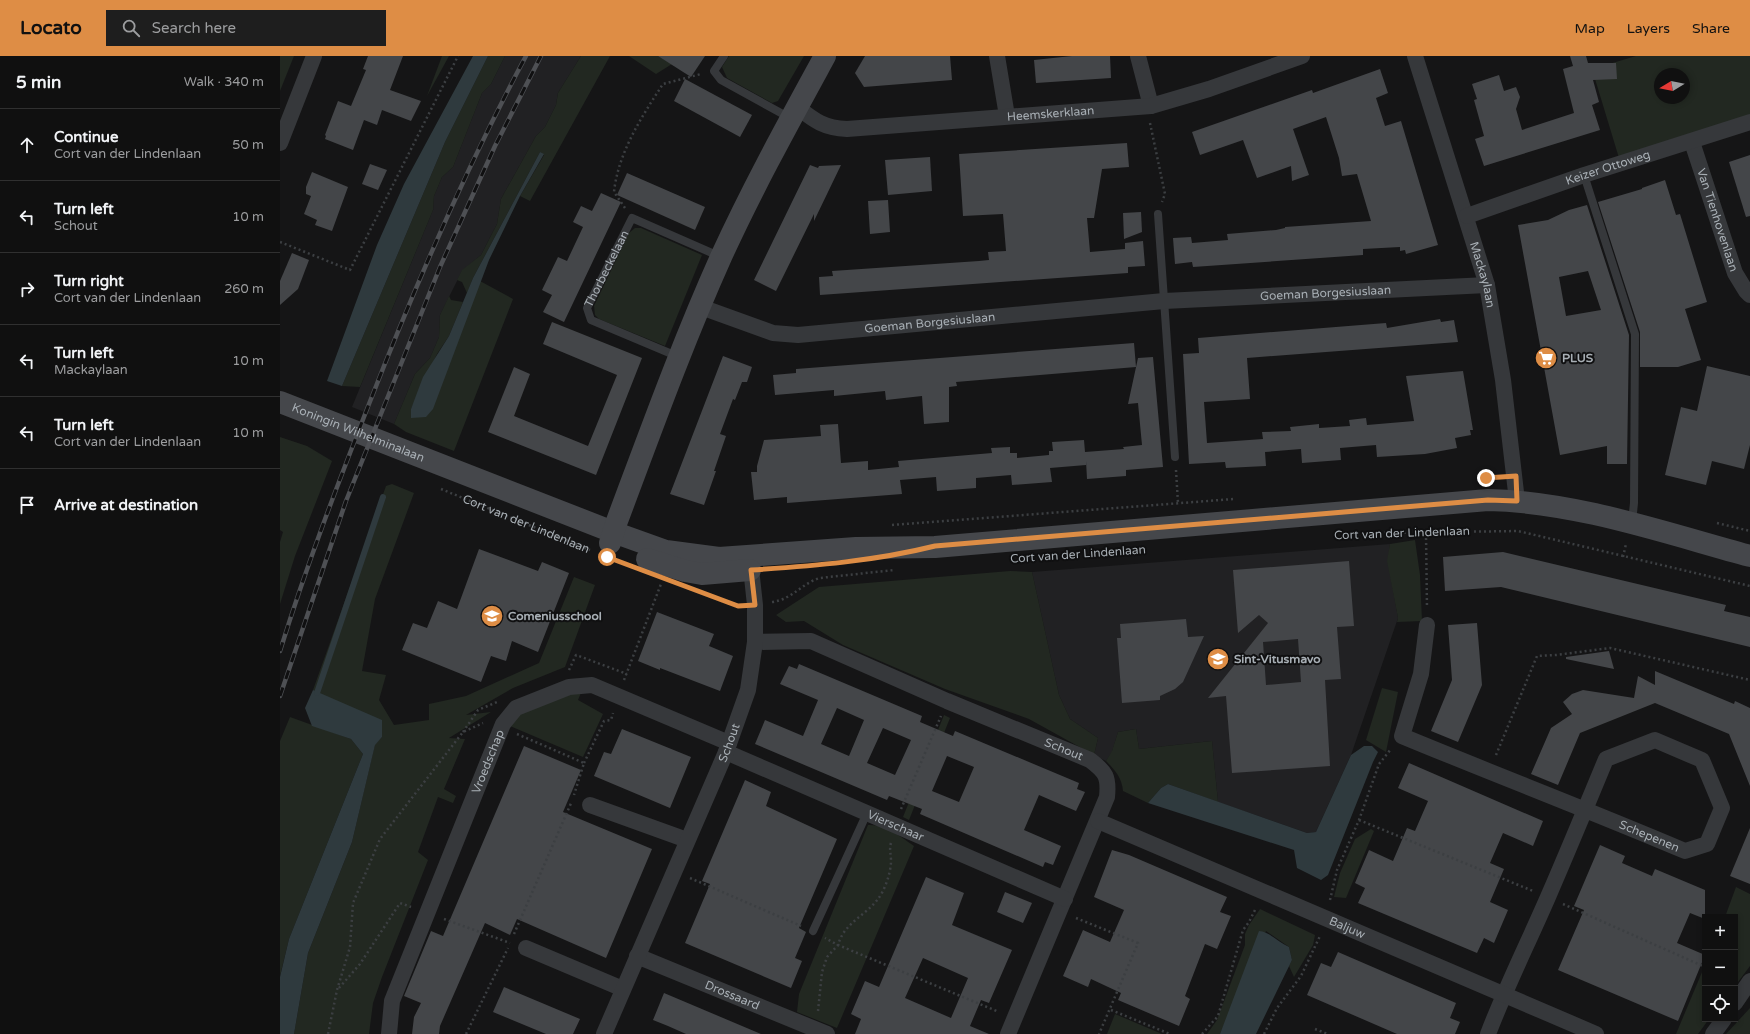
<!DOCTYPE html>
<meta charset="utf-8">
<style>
body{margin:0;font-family:"Varela Round",sans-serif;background:#1e1e1e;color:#f1f3f6}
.controls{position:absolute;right:12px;bottom:12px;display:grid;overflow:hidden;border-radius:0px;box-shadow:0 2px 6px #0003}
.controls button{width:36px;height:36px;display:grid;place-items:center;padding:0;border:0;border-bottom:1px solid #303030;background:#101010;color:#f1f3f6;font:20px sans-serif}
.compass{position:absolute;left:1374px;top:12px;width:36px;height:36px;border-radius:50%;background:#101010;box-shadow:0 2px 6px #0003;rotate:260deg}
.stop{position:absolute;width:12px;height:12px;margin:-9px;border:3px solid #de8d45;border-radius:50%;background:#fff}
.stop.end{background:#de8d45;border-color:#fff;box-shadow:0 1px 4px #0008}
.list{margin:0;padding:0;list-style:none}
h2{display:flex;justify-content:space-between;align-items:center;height:52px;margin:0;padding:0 16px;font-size:17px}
h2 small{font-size:13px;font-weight:400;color:#9c9d9f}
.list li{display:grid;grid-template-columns:26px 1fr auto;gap:12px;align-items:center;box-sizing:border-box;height:72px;padding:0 16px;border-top:1px solid #303030}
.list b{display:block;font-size:15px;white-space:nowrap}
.list p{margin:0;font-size:13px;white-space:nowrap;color:#9c9d9f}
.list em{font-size:13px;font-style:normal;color:#9c9d9f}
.icon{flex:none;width:22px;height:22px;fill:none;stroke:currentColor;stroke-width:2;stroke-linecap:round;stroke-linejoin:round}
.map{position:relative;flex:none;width:1470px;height:978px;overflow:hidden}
header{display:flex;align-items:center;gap:24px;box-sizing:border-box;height:56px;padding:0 20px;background:#de8d45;color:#111}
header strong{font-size:19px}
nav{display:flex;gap:22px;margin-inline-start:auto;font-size:14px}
.search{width:280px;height:36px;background:#1e1e1e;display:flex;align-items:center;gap:10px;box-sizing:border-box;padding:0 14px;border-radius:0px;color:#9c9d9f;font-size:15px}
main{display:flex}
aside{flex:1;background:#101010}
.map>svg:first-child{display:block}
.built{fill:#212123}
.green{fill:#222821;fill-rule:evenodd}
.water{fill:#2f3a3e}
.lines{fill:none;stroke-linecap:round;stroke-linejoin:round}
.stream{stroke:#2f3a3e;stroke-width:6}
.building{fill:#444649;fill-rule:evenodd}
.path{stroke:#3c3f42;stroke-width:2.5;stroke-dasharray:2 3;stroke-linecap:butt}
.lane{stroke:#36383b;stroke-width:8}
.street{stroke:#36383b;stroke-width:16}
.secondary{stroke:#45474b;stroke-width:22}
.rail-casing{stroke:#4e5054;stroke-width:4.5}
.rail{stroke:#101011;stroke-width:3;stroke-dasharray:9;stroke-linecap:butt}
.route{stroke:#de8d45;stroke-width:5}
.labels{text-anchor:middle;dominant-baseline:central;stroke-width:4;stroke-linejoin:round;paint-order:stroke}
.street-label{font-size:12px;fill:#a8afb5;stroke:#101011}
.poi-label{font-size:12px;font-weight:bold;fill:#a8afb5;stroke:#101011;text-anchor:start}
</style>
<header>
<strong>Locato</strong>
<div class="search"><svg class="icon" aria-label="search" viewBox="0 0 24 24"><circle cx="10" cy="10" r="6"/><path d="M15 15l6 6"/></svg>Search here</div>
<nav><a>Map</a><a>Layers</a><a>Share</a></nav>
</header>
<main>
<aside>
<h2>5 min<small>Walk · 340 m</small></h2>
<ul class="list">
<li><svg class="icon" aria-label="ahead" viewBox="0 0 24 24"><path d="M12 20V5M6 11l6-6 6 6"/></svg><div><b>Continue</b><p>Cort van der Lindenlaan</p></div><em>50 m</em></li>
<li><svg class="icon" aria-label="left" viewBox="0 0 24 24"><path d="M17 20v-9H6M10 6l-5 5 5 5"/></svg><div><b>Turn left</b><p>Schout</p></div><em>10 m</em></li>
<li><svg class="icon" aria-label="right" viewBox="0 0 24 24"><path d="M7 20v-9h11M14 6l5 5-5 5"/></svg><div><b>Turn right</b><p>Cort van der Lindenlaan</p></div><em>260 m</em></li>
<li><svg class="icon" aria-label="left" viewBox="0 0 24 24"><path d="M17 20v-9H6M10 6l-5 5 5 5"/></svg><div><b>Turn left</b><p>Mackaylaan</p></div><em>10 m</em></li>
<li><svg class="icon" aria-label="left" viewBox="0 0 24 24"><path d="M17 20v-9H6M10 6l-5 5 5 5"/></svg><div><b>Turn left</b><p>Cort van der Lindenlaan</p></div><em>10 m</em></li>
<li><svg class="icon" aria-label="arrive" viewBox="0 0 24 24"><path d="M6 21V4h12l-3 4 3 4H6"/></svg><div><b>Arrive at destination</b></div></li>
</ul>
</aside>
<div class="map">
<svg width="1470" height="978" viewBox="0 0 1470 978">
<rect width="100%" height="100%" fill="#151516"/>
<!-- built -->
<g class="built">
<polygon points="225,0 301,0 278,37 276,49 265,71 256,80 221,143 217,168 201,199 182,215 160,259 159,281 150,302 135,318 114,368 72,351 153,154 154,140 162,121 173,111 202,37 211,28"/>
<polygon points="1110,488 1108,505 1118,562 1071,699 1036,776 1027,777 938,746 932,685 859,693 856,673 838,676 832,696 826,705 814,699 818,682 790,663 779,639 752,516"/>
</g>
<!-- green -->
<g class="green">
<polygon points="0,0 14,0 0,35"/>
<polygon points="162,0 169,0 147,40"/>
<polygon points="208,0 225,0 211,28 202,37 173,111 162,121 154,140 153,154 80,331 62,330 165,86"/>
<polygon points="301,0 330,0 250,145 240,140 264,99 260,96 193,222 187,237 182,226 177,224 182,214 201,199 217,168 221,143 256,80 265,71 276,49 278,37"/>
<polygon points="349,0 378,0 392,8 376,18"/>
<polygon points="449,0 524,0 498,45 492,47 447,22 442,11"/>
<path d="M1356 0H1470V62L1339 102 1312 13ZM1380 18H1404V42H1380Z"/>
<polygon points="355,172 361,172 422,199 385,290 319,263 315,259 314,250 349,177"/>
<polygon points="200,225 233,243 174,395 126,376 114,368 135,318 150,302 159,281 160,259 169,240 171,244 183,246 169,280 157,298 131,353 131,362"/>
<polygon points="0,381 27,390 52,405 15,500 0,548 0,486 3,476 0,474"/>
<polygon points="112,428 134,437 95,543 82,615 106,619 99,644 114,669 149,664 149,648 186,640 259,607 294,521 315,529 285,611 233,632 186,659 211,656 169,682 185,683 164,733 176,740 173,747 158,741 138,796 148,804 102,921 93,947 89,978 14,978 28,897 72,786 95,688 102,681 33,634 106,430"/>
<polygon points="1135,484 1140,519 1142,565 1117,566 1118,562 1107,505 1110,488"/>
<polygon points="730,515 752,516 779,639 790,663 818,682 814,699 749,663 665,633 563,589 524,565 506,566 496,559 539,531"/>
<polygon points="303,632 298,644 323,658 303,701 230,670 235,656"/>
<polygon points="1102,632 1118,636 1106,696 1086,684"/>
<polygon points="664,659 670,662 629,764 623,761"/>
<polygon points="10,661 71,683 83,698 9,883 0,920 0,685"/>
<path d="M856 673 859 693 932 685 938 746 888 728 881 732 868 747 843 735C842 722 835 714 826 705L832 695 838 676Z"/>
<path d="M588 769C605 768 620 780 634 790L557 972 517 956 519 938Z"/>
<polygon points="1091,773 1094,775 1066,842 1054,841 1060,817 1075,783"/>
<polygon points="1456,831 1470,838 1470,910 1455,930 1455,861 1445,861"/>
<polygon points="980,853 1035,879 1033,889 1014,921 1009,910 1012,904 1009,891 986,875 940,978 927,978 937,964 965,889 965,878 969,869"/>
<polygon points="1425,909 1425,963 1429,963 1418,978 1396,978"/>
<polygon points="1470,952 1470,978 1446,978"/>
<polygon points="835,958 882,978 827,978"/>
</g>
<!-- water -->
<g class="water">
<polygon points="193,0 208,0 165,86 62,330 47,325 97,189 124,128"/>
<polygon points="260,96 264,98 240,140 209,204 153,353 146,361 131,362 131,353 143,321 169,280 193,222"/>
<polygon points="33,634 102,664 102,681 95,689 72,786 28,897 14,978 0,978 0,921 9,883 83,698 71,683 32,670 25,652"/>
<polygon points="1084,690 1092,690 1098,696 1093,706 1048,819 1041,824 1017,812 1014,794 868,747 881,732 888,728 1027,777 1036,776 1071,699"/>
<path d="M979 875C990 876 998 886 1009 891L1012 904 976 978H940Z"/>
</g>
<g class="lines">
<!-- stream -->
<polyline class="stream" points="37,637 103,441"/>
</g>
<!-- building -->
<g class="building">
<polygon points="88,0 123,0 110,34 141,45 131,65 102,54 97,69 84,64 73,94 45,83 46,80 45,79 58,45 71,50 86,14 83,13"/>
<polygon points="378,0 425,0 411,21"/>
<polygon points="585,0 670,0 672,24 584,31 575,17"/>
<polygon points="792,0 830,0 831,22 756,27 754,4"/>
<polygon points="1290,0 1306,0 1308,7 1336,7 1337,23 1313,24 1319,46 1312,49 1320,74 1204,110 1195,83 1204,80 1194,44 1197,43 1192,28 1219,19 1224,35 1236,31 1240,41 1236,53 1242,74 1294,57 1283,13 1293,10"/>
<polygon points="1100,13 1108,37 1096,42 1105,70 1121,65 1158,189 1126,198 1125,194 1120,195 1120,191 1083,193 1083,199 913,211 912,206 895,208 893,182 911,181 912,187 948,184 947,178 996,174 1005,172 1005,171 1091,165 1077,118 1062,120 1059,102 1046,61 1013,73 1029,119 1012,125 1011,110 977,122 963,84 920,99 912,76 1032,34 1033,37"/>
<polygon points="405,23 472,59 460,81 394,45"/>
<polygon points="847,87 849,111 822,113 814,162 807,162 810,196 845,193 845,187 863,185 865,210 848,211 848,217 540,239 539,221 553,220 552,215 699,205 709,204 708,196 726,195 723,158 683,160 679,98"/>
<polygon points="1470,99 1470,160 1466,161 1449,106"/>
<polygon points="650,101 652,135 608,139 605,104"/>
<polygon points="90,108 107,114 98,134 82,128"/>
<polygon points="530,109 538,112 539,110 561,109 534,165 534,158 496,235 474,224"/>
<polygon points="32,116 68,131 52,175 35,169 37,164 24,158 31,140 26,138 26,131"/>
<polygon points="347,117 425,151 415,174 337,139"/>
<polygon points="1385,124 1396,159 1400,158 1427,246 1405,253 1421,304 1398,311 1360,311 1360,276 1318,146 1362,133 1362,132"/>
<polygon points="321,137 341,146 284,266 263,256 272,239 262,234 278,201 287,205 303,171 293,166 301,150 312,155"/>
<polygon points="608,144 610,176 590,178 588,145"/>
<path d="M1307 149 1349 279 1347 408H1327V390L1280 399 1238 169 1268 164 1289 154ZM1308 215 1321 254 1286 260 1279 221Z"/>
<polygon points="861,156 862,176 844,183 843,157"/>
<polygon points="12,197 29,204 18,233 0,249 0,225"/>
<polygon points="1160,263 1161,266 1174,264 1178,286 967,302 970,343 924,346 927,387 983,383 982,376 1011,375 1010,371 1039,368 1039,372 1070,370 1069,364 1086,362 1087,369 1134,365 1126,320 1183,315 1193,374 1190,374 1191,379 1175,382 1177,392 1145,398 1097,401 1096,389 1060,392 1061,404 1022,407 1021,393 985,396 986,410 946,412 945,406 909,408 903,298 919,297 918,282 1106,267 1107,272"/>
<polygon points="272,266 362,302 316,419 208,376 234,311 250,318 234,360 308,390 337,319 263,288"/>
<polygon points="854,287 856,311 676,326 677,330 669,331 669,366 644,368 642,340 606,344 605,335 554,340 554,334 495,339 493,319 516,317 516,313"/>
<polygon points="443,300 472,311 467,326 462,326 455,344 453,343 440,378 446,380 434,415 436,415 424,449 390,438"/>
<polygon points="873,301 883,411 846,414 846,420 807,423 806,405 806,409 770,412 772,426 732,429 731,419 696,422 696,432 657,435 656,421 620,424 622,438 507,447 507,441 474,444 471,416 477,416 477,410 484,384 541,380 540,369 558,368 561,407 588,405 588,414 619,411 618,405 712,397 711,392 730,391 730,397 737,397 737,402 769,399 769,395 773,395 772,386 804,384 805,396 844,393 843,391 862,389 858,347 848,348 858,302"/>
<polygon points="1427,310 1470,320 1470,389 1464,413 1432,405 1426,429 1385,419 1401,351 1417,355"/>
<polygon points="199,493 258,515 262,506 289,517 258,596 232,585 226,605 211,600 201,626 122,594 133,567 147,572 158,545 177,553"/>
<polygon points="1223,496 1446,549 1444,555 1470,561 1470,591 1221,531 1165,535 1163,501"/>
<path d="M1069 505 1074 570 1057 571 1061 623 1045 624 1050 710 952 717 946 640 928 642 988 567 979 559 958 577 953 514ZM1018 583 1021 626 986 629 983 586Z"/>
<polygon points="377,556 434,578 429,590 453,600 440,635 380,612 380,614 358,605"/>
<polygon points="906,563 908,581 924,580 903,626 895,633 880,640 880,644 842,647 837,582 841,582 840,568"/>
<polygon points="1197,567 1202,629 1178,686 1151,675 1172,624 1168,569"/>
<polygon points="1329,595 1334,613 1286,603 1286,601"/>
<path d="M519 608 642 660 640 666 673 680 675 675 799 727 797 733 805 736 796 755 759 739 744 774 781 790 773 809 765 806 763 811 640 758 642 753 609 740 607 744 475 688 485 664 523 680 538 644 500 628 509 610 517 613ZM557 652 584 664 569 700 541 688ZM603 672 631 684 615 719 587 707ZM667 700 694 711 679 746 652 735Z"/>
<polygon points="1375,615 1454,648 1455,645 1470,652 1470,730 1449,678 1375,647 1300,677 1278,729 1251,718 1271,672 1292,658 1283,646 1292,638 1303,634 1354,642 1358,620 1375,629"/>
<polygon points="342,673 411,701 390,752 314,720 324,696 331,698"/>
<polygon points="244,690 301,714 283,756 372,793 326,902 237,863 230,879 205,867 160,970 159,978 132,978 134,961 141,947 124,940 151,875 163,880"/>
<polygon points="1129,707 1263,765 1253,790 1223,777 1210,807 1224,813 1210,846 1228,854 1214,887 1204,882 1197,897 1078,847 1085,832 1075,827 1089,794 1113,805 1127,772 1135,775 1148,745 1118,732"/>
<polygon points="465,724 491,736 486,750 557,783 519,872 526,876 515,902 522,905 511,932 405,887 430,828 422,825"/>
<polygon points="1470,772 1470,828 1450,820"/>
<polygon points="1320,789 1345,800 1342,807 1372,820 1375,813 1425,834 1425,863 1410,857 1397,887 1425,899 1398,965 1278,914 1304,854 1294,850"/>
<polygon points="832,794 849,799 947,841 940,856 951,860 937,893 925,888 905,940 910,943 899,970 838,944 841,937 811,923 808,931 783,920 803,874 830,886 844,854 814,841"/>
<path d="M646 821 684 837 672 869 732 894 709 947 701 944 690 970 709 978H575L581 963 571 958 585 925 599 931ZM643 902 688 922 671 962 625 942Z"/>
<polygon points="725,836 752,847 743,867 717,856"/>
<polygon points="1058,896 1176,947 1170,962 1180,966 1175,978 1117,978 1027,939 1041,907 1051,911"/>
<polygon points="224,931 300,963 293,978 266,978 213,956"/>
<polygon points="384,937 481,978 406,978 388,970 373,964"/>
</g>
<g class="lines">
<!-- path -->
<g class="path">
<polyline points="870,67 885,138 882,146"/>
<path d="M345 152 334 136C338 97 362 60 383 28L421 18"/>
<polyline points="0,186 70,214 178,0"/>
<polyline points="896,414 898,447"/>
<path id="s1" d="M161 433 310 494"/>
<polyline points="1437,467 1470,475"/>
<polyline points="612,469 954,443"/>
<polyline points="1094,477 1238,475 1470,530"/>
<polyline points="1146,477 1147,552"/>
<polyline points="1343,501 1346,488"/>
<polyline points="428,539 458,549"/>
<path d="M492 546C513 543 522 527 540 522L614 514"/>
<polyline points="289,614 296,599 347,618"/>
<polyline points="344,624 381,528"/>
<polyline points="183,676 198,654 217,646"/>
<polyline points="237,678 304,707 294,739"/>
<polyline points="1216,699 1257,600 1276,599 1330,592 1470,624"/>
<polyline points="304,707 324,665 331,664 333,657"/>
<polyline points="621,753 661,660"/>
<polyline points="1079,764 1253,835"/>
<path d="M611 787C609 793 611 798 611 805 611 816 605 834 598 843 585 860 564 867 558 889L719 956"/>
<polyline points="410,822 521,870"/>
<polyline points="1050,844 1057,814 1079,764 1099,708 1111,693"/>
<polyline points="1283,848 1425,911"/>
<polyline points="796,862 858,887 819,978"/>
<polyline points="164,863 230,887"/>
<polyline points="234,878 292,745"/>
<polyline points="59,932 80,908 120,847 131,851"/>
<polyline points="831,954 890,978"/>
<polyline points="538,955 542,916 547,901 558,889 545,882"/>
<polyline points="1035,973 1048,978"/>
<polyline points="48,978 57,934 70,891 73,847 100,783 183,676 203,667"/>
<polyline points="186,978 228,892"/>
<polyline points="922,978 938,960 963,874 969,866 976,852"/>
<polyline points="984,978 997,952 1021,920 1040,880"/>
</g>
<!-- lane -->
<g class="lane">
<polyline points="444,0 434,15 441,24 510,62"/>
<polyline points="1304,119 1355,278 1354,447 1352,466"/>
<polyline points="878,158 895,401"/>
<path id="s2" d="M399 301 311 264 307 252 352 162 441 201"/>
<polyline points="533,875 587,757"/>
</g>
<!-- street -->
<g class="street">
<polyline points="717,0 727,60"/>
<polyline points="858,0 871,50"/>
<path id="s3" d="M1135 0 1207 229 1223 324 1237 445"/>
<path id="s4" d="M517 51C535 65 544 72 567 73L871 50 929 33 1022 0"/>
<path id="s5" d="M1412 86 1455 217 1466 235 1470 239"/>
<polyline points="0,87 34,0"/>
<path id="s6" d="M1187 160 1304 119 1470 66"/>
<path id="s7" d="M421 251 493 277 518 279 884 245 1207 229"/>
<path id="s8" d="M1147 569 1141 618 1122 680C1216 719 1311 755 1405 795L1427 788 1442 752 1422 704 1375 684 1326 703C1307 749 1288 795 1268 841 1248 887 1226 931 1208 978"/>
<path id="s9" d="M475 586 531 585 667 645 810 704C826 716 829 721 827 741L728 978"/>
<path id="s10" d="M446 696 785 843"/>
<polyline points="310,749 407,784"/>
<path id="s11" d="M818 765 1316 978"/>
<polyline points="246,892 343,933"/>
<path id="s12" d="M357 900 547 978"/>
<polyline points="1455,947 1470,925"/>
<path id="s13" d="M109 978 112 945 223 668 236 652 289 631 312 629 449 687"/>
<path id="s14" d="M324 978 446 696 468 634 475 586V549L470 503"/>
<polyline points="1433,978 1444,963"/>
</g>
<!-- secondary -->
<g class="secondary">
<path id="s15" d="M0 346 333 476 386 495 439 502 576 492 655 491 1208 444C1297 446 1385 477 1470 500"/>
<path d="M330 487 337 465C370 377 402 288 441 201 472 133 509 66 545 0"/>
<polyline points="367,503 405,515 422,518 470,514"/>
</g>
<!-- rail casing -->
<g class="rail-casing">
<g id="rail">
<path d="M0 595C26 511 57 430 89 348 135 230 186 112 246 0"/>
<polyline points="0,640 66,445 160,211 215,90 261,0"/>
</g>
</g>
<!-- rail -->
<use href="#rail" class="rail"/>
</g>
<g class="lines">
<!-- route -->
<path class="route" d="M327 501 458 550 475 549 471 514C533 510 595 505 655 490L1208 444 1237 445 1236 420 1206 422"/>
</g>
<!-- icons -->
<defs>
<g id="supermarket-disc" transform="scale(1.15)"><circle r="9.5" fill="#de8d45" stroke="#101011"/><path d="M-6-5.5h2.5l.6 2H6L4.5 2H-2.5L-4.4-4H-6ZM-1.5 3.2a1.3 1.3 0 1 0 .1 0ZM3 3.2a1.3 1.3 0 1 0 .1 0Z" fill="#fff"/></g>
<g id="school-disc" transform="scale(1.15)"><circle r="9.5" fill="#de8d45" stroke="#101011"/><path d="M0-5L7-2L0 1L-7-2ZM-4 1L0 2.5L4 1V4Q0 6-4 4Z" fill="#fff"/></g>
</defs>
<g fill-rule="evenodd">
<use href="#supermarket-disc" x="1266" y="302"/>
<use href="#school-disc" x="212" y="560"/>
<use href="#school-disc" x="938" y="603"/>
</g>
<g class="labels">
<!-- street labels -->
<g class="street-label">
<text stroke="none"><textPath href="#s4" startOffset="260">Heemskerklaan</textPath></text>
<text stroke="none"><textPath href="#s6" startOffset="149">Keizer Ottoweg</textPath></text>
<text stroke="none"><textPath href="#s5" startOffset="82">Van Tienhovenlaan</textPath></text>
<text stroke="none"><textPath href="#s2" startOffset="152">Thorbeckelaan</textPath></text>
<text stroke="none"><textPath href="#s3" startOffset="229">Mackaylaan</textPath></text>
<text stroke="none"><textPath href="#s7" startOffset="631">Goeman Borgesiuslaan</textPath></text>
<text stroke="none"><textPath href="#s7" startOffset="234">Goeman Borgesiuslaan</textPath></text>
<text stroke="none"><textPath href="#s15" startOffset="84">Koningin Wilhelminalaan</textPath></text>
<text stroke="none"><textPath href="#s1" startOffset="92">Cort van der Lindenlaan</textPath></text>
<text transform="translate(1122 477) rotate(-2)">Cort van der Lindenlaan</text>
<text transform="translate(798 498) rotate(-4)">Cort van der Lindenlaan</text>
<text stroke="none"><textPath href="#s14" startOffset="317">Schout</textPath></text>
<text stroke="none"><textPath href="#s9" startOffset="331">Schout</textPath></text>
<text stroke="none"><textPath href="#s13" startOffset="291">Vroedschap</textPath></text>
<text stroke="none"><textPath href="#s10" startOffset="185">Vierschaar</textPath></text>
<text stroke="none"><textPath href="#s8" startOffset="381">Schepenen</textPath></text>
<text stroke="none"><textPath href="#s11" startOffset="271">Baljuw</textPath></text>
<text stroke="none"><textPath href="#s12" startOffset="103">Drossaard</textPath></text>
</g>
<!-- poi labels -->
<g class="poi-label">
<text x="1282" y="302">PLUS</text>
<text x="228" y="560">Comeniusschool</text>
<text x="954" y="603">Sint-Vitusmavo</text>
</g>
</g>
</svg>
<div class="controls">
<button>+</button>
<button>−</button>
<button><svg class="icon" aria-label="locate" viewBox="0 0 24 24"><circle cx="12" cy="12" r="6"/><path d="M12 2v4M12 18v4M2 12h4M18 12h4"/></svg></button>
</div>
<svg class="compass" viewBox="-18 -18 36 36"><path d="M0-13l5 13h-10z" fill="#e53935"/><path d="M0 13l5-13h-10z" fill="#9c9d9f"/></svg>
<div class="stop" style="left:327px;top:501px"></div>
<div class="stop end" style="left:1206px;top:422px"></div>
</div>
</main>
